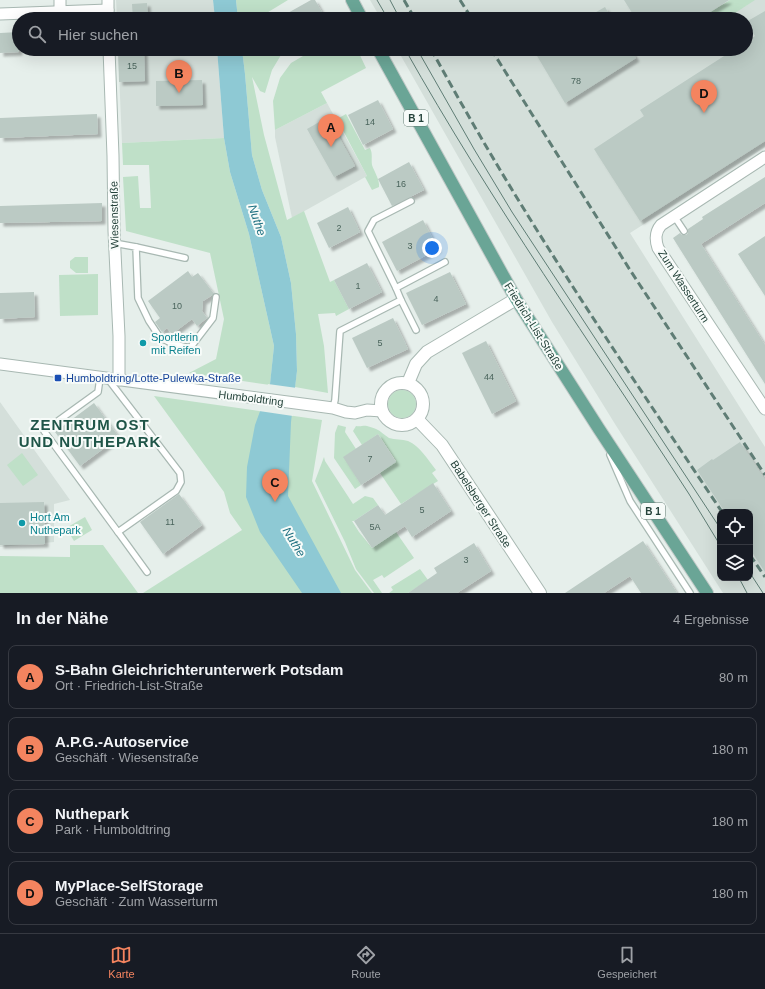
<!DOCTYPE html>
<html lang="de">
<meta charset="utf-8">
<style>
body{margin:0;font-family:Helvetica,sans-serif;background:#20242c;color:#f1f3f6}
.controls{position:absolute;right:12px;bottom:12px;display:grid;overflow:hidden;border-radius:8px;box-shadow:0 4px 16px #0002}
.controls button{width:36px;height:36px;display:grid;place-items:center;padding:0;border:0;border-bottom:1px solid #363941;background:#171b24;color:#f1f3f6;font:20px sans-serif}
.you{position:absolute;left:432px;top:248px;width:14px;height:14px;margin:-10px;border:3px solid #fff;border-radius:50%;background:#1a73e8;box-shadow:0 0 0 6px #1a73e833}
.badge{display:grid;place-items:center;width:26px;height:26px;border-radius:50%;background:#f4845f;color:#111;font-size:13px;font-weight:700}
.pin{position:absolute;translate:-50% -33px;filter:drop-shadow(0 1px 2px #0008)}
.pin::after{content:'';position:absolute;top:21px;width:14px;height:12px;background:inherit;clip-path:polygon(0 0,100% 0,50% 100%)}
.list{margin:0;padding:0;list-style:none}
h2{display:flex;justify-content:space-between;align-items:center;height:52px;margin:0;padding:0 16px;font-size:17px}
h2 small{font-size:13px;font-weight:400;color:#9ea1a6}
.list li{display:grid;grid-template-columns:26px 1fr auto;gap:12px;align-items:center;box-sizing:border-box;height:64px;margin:0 8px 8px;padding:0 8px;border:1px solid #363941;border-radius:8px}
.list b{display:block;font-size:15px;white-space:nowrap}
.list p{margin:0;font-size:13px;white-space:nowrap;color:#9ea1a6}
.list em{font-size:13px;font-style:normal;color:#9ea1a6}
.icon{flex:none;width:22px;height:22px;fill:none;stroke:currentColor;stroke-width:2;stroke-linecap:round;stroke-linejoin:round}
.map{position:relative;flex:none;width:765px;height:593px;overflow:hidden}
.search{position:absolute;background:#171b24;box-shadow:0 4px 16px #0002;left:12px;right:12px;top:12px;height:44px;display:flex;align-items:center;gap:10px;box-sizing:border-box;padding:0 14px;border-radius:22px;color:#9ea1a6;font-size:15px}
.sheet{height:340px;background:#171b24}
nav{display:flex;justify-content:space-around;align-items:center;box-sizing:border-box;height:56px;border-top:1px solid #363941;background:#171b24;font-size:11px;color:#9ea1a6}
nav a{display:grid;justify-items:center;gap:2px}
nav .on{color:#f4845f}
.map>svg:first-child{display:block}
.built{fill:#d4dfda;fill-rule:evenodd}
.green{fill:#bfe0c8}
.water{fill:#8ec9d4}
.pier{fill:#e6efeb}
.building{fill:#bbcac4;filter:url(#shadow)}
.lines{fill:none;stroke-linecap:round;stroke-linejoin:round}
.service-casing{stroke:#a8b8b2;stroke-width:8}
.minor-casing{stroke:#a8b8b2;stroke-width:13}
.tertiary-casing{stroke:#a8b8b2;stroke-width:14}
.primary-casing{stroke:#c2cac8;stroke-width:14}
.service{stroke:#fff;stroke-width:5.5}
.minor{stroke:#fff;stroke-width:11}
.tertiary{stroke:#fff;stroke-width:12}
.primary{stroke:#6aa596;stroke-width:12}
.tram{stroke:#5f7d75;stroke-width:1}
.rail{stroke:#5f7d75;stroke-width:3;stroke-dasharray:8 4;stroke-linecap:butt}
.culture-dot{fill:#0f9aa8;stroke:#f7fbf9;stroke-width:1.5}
.transit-dot{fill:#1a4fb4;stroke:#f7fbf9;stroke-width:1.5}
.labels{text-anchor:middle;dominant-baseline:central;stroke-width:4;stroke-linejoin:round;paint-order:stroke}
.number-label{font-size:9px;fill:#4a645c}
.shield{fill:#f7fbf9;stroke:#637a73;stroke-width:1}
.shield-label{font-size:10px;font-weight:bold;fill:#24423a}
.street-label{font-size:11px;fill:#24423a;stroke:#f7fbf9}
.culture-label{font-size:11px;fill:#0d838f;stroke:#f7fbf9;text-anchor:start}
.transit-label{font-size:11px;fill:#164399;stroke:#f7fbf9;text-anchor:start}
.water-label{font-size:12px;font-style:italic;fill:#1c6f80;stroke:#f7fbf9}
.district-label{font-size:15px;font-weight:bold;letter-spacing:1px;fill:#1f5548;stroke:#f7fbf9}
</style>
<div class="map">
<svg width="765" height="593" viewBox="0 0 765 593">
<defs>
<filter id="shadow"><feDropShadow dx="3.5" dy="3.5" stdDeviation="1" flood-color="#0004"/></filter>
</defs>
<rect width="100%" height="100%" fill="#e6efeb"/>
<!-- built -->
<g class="built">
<polygon points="116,0 213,0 215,19 117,19"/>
<path d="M370 0H765V147L630 233 765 447V593H723L615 424 552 322 397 49H746V19H381ZM720 512H750V578H720Z"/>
<polygon points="118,49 217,49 224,138 122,143"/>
<polygon points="327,103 367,176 292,218 275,137 275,130"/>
<polygon points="0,402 70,500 54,504 54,542 0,547"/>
</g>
<!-- green -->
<g class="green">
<polygon points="236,0 288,0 265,14 265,19 238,19"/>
<polygon points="730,0 755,0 726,19 699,19"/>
<polygon points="242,49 278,49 281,55 272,70 265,93 260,91 252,77 264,135 287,220 304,211 330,282 334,280 349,309 336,316 335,313 318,314 324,346 328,393 295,387 297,371 296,334 291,283 281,237 262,190 252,155 245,74"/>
<polygon points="315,49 357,49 366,68 321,92 327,103 275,130 273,101 280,78 291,63"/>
<path d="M346 114 365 150 370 148C373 154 371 159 372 165 374 171 380 180 379 187L372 190 365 177 367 176 337 119Z"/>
<polygon points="224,138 230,172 249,234 274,346 270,385 189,373 216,359 224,319 210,253 126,231 123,177 138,176 140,208 151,208 149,165 123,165 122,143"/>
<polygon points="75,257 88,257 88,273 76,273 70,268 70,261"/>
<polygon points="98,274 98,315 60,316 59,275"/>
<circle cx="402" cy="404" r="14"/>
<polygon points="154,396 322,420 312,481 355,570 372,593 143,593 242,530 230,513 224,492"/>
<polygon points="338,425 346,427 345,432 356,449 344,457 361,485 355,489 334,458 335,433"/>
<path d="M356 426C361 427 363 425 367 426 370 427 374 428 376 429 381 431 384 435 389 438 395 440 402 439 408 441 420 446 428 460 436 470L432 473 438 481 401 504 380 473 396 461 378 434 362 445 353 431Z"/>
<polygon points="22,453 38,475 23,486 7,465"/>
<polygon points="324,457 325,461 353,504 365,496 373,498 378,505 354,521 352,521 359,532 372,548 396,532 414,558 384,578 382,575 373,580 382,593 374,593 356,569 345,542 315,481"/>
<polygon points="85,517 92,530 74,541 66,528"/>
<polygon points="70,545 103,545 138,593 0,593 0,556 70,557"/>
<polygon points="420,569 428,580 408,593 389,593 393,590 391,587"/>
</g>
<!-- water -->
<g class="water">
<polygon points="213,0 236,0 238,19 215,19"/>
<polygon points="217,49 242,49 245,74 252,155 262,190 281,237 291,283 296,334 297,371 291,422 288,496 341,593 302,593 260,532 246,497 247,467 255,425 270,384 274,346 249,234 230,172 224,138"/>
</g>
<!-- pier -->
<polygon class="pier" points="268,384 297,388 293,416 259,411"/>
<!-- building -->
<g class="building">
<polygon points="311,0 315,0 326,19 277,19"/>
<polygon points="624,0 729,0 699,19 636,19"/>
<polygon points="147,3 148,19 133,19 132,4"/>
<polygon points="605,7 612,19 584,19"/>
<polygon points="765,11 765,141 640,221 594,149 644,116 640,110 735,49 746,49 746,42 755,36 746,22"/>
<polygon points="19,32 19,52 0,53 0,33"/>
<polygon points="533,49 630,49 636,58 565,103"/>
<polygon points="118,50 144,50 145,81 119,82"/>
<polygon points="202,80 203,105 156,106 156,81"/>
<polygon points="378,100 393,129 363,145 348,115"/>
<polygon points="97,114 98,134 0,138 0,118"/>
<polygon points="328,117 355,166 334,177 307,129"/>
<polygon points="409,162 424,190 392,206 378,179"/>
<polygon points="765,177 765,203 701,244 765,345 765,384 673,238 680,233 682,235 686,235 688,233 688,229 703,219 702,217"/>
<polygon points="102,203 102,221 0,223 0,206"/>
<polygon points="348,207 360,232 329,248 317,223"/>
<polygon points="423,220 438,249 397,271 382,242"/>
<polygon points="765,236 765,296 738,254"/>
<polygon points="367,263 382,292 349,309 334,280"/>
<polygon points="188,271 192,277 198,273 214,294 203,301 202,311 207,318 197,326 192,319 172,334 167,328 162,332 155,322 160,318 148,301"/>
<polygon points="450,272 466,304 422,325 406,293"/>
<polygon points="34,292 35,317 0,319 0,293"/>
<polygon points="393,318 408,349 367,368 352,338"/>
<polygon points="486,341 516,401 492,414 462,353"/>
<polygon points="94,403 119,437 80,466 55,432"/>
<polygon points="378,434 396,462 361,485 343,457"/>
<polygon points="740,442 765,480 765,572 750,549 750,512 725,512 697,470 712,459 713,460"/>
<polygon points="433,483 451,511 412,537 405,526 372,548 354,521 378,505 385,515"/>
<polygon points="179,494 202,525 163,554 140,522"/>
<polygon points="44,502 45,544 0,545 0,503"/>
<polygon points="643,541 677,593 641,593 630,576 604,593 565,593"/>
<polygon points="474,543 491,571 457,593 408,593 437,573 434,568"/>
</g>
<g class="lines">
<!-- service casing -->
<g class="service-casing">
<g id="service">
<polyline points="674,216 684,231"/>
<polyline points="114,243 136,247 138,298 149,321 159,336 163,339 173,344 190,348 213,318 216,297"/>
<polyline points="136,247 185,258"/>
<polyline points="396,288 368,231 374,220 411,201"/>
<polyline points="401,300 416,330"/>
<polyline points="100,378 98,392 44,431 118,532 176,491 181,482 180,473 108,379"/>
<polyline points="333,408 335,400 340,331 401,300 396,288 445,262"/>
<polyline points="610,455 630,501 690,593"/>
<polyline points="118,532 147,572"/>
</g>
</g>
<!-- minor casing -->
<g class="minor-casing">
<g id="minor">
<polyline points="60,0 60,12"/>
<polyline points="108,0 108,19"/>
<polyline points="0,14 108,10"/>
<polyline points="109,49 113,156 114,231 119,336 119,380"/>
<path d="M765 157 661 225C655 232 655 239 658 248L765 409"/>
<polyline points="0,364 333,408 346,412 355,413 367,410 382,411"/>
</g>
</g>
<!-- tertiary casing -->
<g class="tertiary-casing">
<g id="tertiary">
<circle cx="402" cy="404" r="21"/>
<polyline points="408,383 416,364 427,352 516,299"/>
<polyline points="417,419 442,445 540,593"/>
</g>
</g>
<!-- primary casing -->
<g class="primary-casing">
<g id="primary">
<polyline points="352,0 362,19"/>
<polyline points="378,49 516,299 599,429 707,593"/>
</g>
</g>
<!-- service -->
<use href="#service" class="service"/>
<!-- minor -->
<use href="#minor" class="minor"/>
<!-- tertiary -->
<use href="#tertiary" class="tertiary"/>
<!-- primary -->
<use href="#primary" class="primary"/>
<!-- tram -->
<g class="tram">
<polyline points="377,0 388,19"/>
<polyline points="390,0 400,19"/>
<path d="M405 49C491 202 593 346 689 494L720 545"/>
<polyline points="417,49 474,149 512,212 720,528"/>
<polyline points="750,573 763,593"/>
<polyline points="739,578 747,593"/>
</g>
<!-- rail -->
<g class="rail">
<polyline points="404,0 415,19"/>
<polyline points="460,0 472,19"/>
<path d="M431 49C460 102 490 154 522 206 586 310 654 410 722 512"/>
<polyline points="491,49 630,270 765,475"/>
<polyline points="750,555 765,577"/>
</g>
</g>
<!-- markers -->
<g class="culture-dot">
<circle cx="143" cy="343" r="4"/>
<circle cx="22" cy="523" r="4"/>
</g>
<rect class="transit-dot" x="54" y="374" width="8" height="8" rx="2"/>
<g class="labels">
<!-- number labels -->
<g class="number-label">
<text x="132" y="66">15</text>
<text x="576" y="81">78</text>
<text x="370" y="122">14</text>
<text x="401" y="184">16</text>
<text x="339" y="228">2</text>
<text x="410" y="246">3</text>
<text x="358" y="286">1</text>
<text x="436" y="299">4</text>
<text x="177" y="306">10</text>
<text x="380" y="343">5</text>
<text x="489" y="377">44</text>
<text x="370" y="459">7</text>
<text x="422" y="510">5</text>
<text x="170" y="522">11</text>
<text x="375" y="527">5A</text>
<text x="466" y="560">3</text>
</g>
<!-- shield labels -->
<g class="shield">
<rect x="404" y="110" width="24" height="16" rx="3"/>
<rect x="641" y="503" width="24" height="16" rx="3"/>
</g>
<g class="shield-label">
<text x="416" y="118">B 1</text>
<text x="653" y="511">B 1</text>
</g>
<!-- street labels -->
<g class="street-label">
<text transform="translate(114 215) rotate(-91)">Wiesenstraße</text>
<text transform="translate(684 286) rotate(57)">Zum Wasserturm</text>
<text transform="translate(534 326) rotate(58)">Friedrich-List-Straße</text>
<text transform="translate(251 398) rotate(7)">Humboldtring</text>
<text transform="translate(481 504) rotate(57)">Babelsberger Straße</text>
</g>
<!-- culture labels -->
<g class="culture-label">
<text x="151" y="337">Sportlerin<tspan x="151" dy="13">mit Reifen</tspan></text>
<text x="30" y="517">Hort Am<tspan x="30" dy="13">Nuthepark</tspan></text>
</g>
<!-- transit labels -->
<g class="transit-label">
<text x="66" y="378">Humboldtring/Lotte-Pulewka-Straße</text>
</g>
<!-- water labels -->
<g class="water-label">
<text transform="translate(257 220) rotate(71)">Nuthe</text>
<text transform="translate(294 542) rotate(59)">Nuthe</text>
</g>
<!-- district labels -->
<g class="district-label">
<text x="90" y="424">ZENTRUM OST<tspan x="90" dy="17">UND NUTHEPARK</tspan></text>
</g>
</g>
</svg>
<div class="controls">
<button><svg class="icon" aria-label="locate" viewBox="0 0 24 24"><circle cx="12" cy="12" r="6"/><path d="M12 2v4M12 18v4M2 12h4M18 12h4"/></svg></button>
<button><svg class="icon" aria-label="layers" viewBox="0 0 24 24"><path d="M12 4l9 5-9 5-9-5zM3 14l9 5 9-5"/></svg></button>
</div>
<div class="you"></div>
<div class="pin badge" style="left:331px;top:147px">A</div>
<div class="pin badge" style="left:179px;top:93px">B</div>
<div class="pin badge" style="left:275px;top:502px">C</div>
<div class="pin badge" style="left:704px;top:113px">D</div>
<div class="search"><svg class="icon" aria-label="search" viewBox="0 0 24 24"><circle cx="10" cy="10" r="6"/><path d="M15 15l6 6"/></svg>Hier suchen</div>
</div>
<section class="sheet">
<h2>In der Nähe<small>4 Ergebnisse</small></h2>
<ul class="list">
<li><span class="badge">A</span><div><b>S-Bahn Gleichrichterunterwerk Potsdam</b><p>Ort · Friedrich-List-Straße</p></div><em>80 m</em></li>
<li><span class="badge">B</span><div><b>A.P.G.-Autoservice</b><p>Geschäft · Wiesenstraße</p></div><em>180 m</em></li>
<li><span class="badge">C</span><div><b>Nuthepark</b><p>Park · Humboldtring</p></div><em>180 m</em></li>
<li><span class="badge">D</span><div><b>MyPlace-SelfStorage</b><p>Geschäft · Zum Wasserturm</p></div><em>180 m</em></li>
</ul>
</section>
<nav>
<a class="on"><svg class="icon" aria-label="map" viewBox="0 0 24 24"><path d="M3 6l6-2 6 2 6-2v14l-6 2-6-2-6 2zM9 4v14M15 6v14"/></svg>Karte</a>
<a><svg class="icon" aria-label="directions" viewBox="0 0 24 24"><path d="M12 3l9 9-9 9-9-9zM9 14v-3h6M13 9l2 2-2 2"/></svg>Route</a>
<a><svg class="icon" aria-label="saved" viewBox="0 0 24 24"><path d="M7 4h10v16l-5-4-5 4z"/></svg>Gespeichert</a>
</nav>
